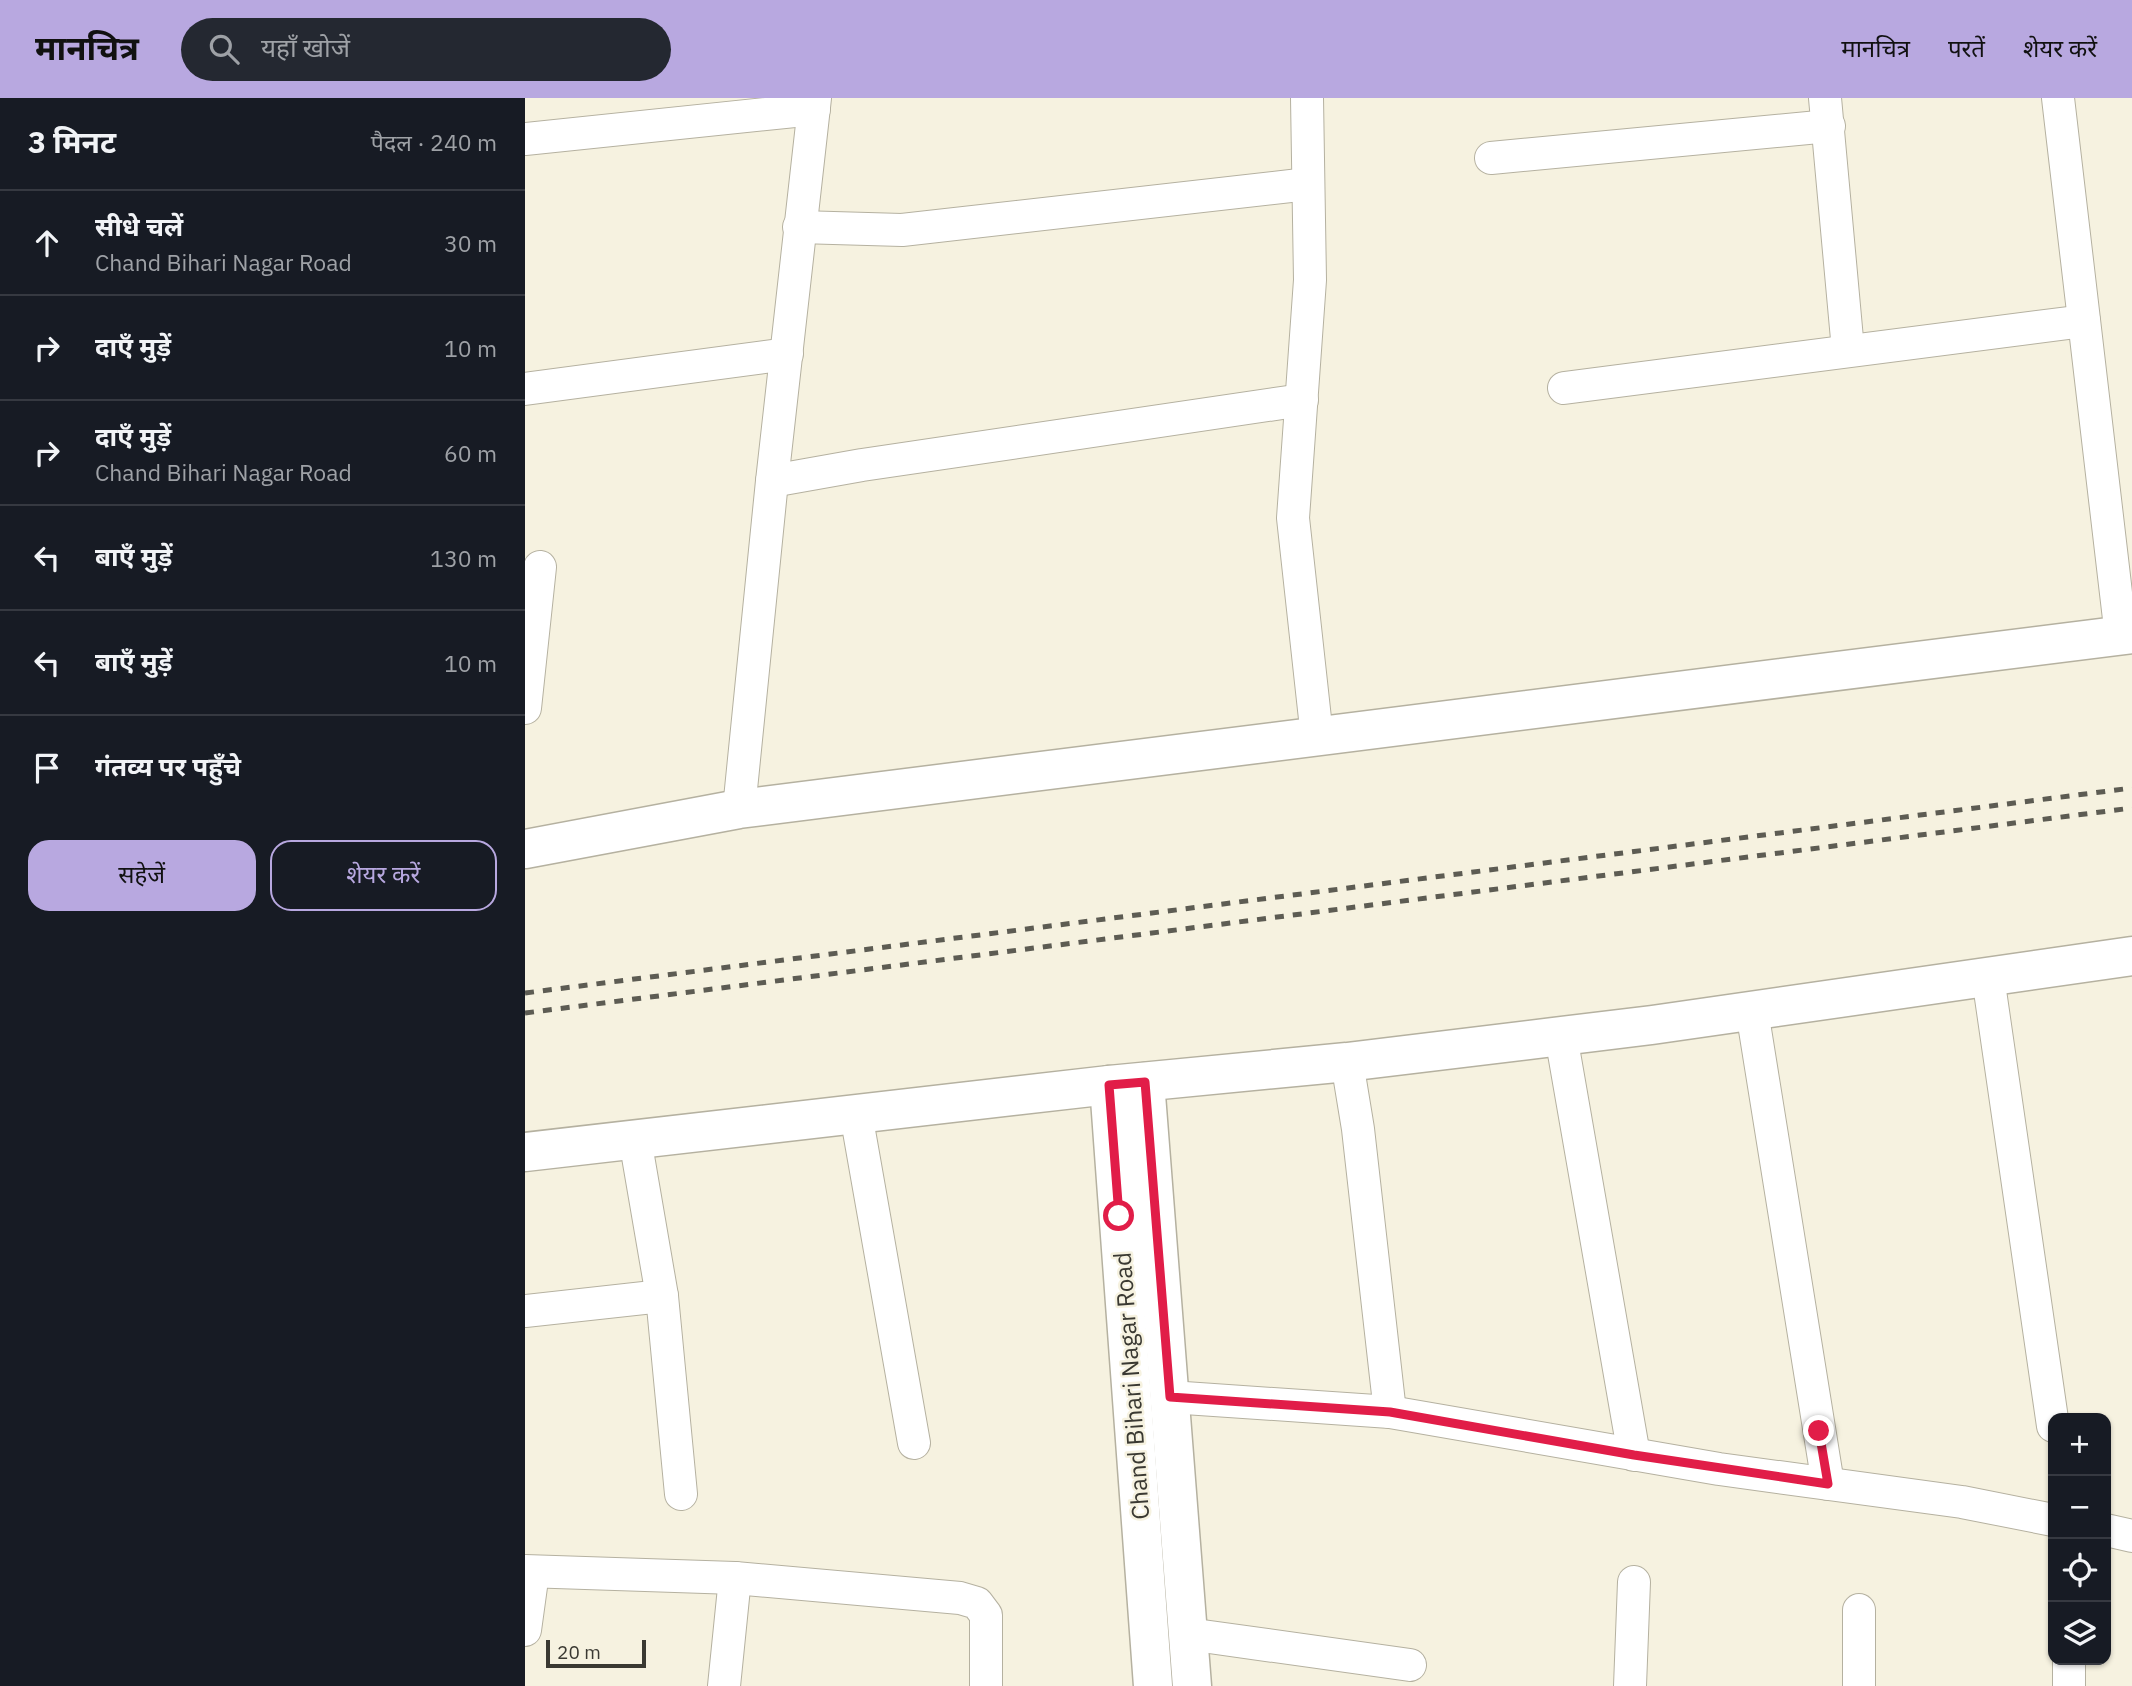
<!DOCTYPE html>
<html lang="hi">
<meta charset="utf-8">
<style>
body{margin:0;font-family:"IBM Plex Sans","Noto Sans Devanagari",sans-serif;background:#242831;color:#f1f3f6}
.controls{position:absolute;right:21px;bottom:21px;display:grid;overflow:hidden;border-radius:14px;box-shadow:0 2px 5px #0004}
.controls button{width:63px;height:63px;display:grid;place-items:center;padding:0;border:0;border-bottom:2px solid #363941;background:#171b24;color:#f1f3f6;font:35px sans-serif}
.scale{position:absolute;left:21px;bottom:18px;width:100px;box-sizing:border-box;padding-left:7px;border:4px solid #3a3932;border-top:0;font-size:19px;line-height:24px;white-space:nowrap;color:#3a3932;-webkit-text-stroke:5px #f6f2e0;paint-order:stroke}
.stop{position:absolute;width:21px;height:21px;margin:-16px;border:5px solid #e11d48;border-radius:50%;background:#fff}
.stop.end{background:#e11d48;border-color:#fff;box-shadow:0 2px 7px #0008}
.list{margin:0;padding:0;list-style:none}
h2{display:flex;justify-content:space-between;align-items:center;height:91px;margin:0;padding:0 28px;font-size:30px}
h2 small{font-size:23px;font-weight:400;color:#9ea1a6}
.list li{display:grid;grid-template-columns:46px 1fr auto;gap:21px;align-items:center;box-sizing:border-box;height:105px;padding:0 28px;border-top:2px solid #363941}
.list b{display:block;font-size:26px;white-space:nowrap}
.list p{margin:0;font-size:23px;white-space:nowrap;color:#9ea1a6}
.list em{font-size:23px;font-style:normal;color:#9ea1a6}
.actions{display:flex;gap:14px;padding:21px 28px}
.actions a{flex:1;padding:16px 0;border:2px solid #b8a8e0;border-radius:21px;text-align:center;font-size:24px;color:#b8a8e0}
.actions .main{background:#b8a8e0;color:#111}
.icon{flex:none;width:38px;height:38px;fill:none;stroke:currentColor;stroke-width:2;stroke-linecap:round;stroke-linejoin:round}
.map{position:relative;flex:none;width:1607px;height:1588px;overflow:hidden}
header{display:flex;align-items:center;gap:42px;box-sizing:border-box;height:98px;padding:0 35px;background:#b8a8e0;color:#111}
header strong{font-size:33px}
nav{display:flex;gap:38px;margin-inline-start:auto;font-size:24px}
.search{width:490px;height:63px;background:#242831;display:flex;align-items:center;gap:18px;box-sizing:border-box;padding:0 24px;border-radius:38px;color:#9ea1a6;font-size:26px}
main{display:flex}
aside{flex:1;background:#171b24}
.map>svg:first-child{display:block}
.lines{fill:none;stroke-linecap:round;stroke-linejoin:round}
.minor-casing{stroke:#b5b1a0;stroke-width:34}
.tertiary-casing{stroke:#b5b1a0;stroke-width:41}
.minor{stroke:#fff;stroke-width:32}
.tertiary{stroke:#fff;stroke-width:38}
.rail{stroke:#5d5c53;stroke-width:5;stroke-dasharray:9 9;stroke-linecap:butt}
.route{stroke:#e11d48;stroke-width:9}
.labels{text-anchor:middle;dominant-baseline:central;stroke-width:5;stroke-linejoin:round;paint-order:stroke}
.street-label{font-size:24px;fill:#3a3932;stroke:#f6f2e0}
</style>
<header>
<strong>मानचित्र</strong>
<div class="search"><svg class="icon" aria-label="search" viewBox="0 0 24 24"><circle cx="10" cy="10" r="6"/><path d="M15 15l6 6"/></svg>यहाँ खोजें</div>
<nav><a>मानचित्र</a><a>परतें</a><a>शेयर करें</a></nav>
</header>
<main>
<aside>
<h2>3 मिनट<small>पैदल · 240 m</small></h2>
<ul class="list">
<li><svg class="icon" aria-label="ahead" viewBox="0 0 24 24"><path d="M12 20V5M6 11l6-6 6 6"/></svg><div><b>सीधे चलें</b><p>Chand Bihari Nagar Road</p></div><em>30 m</em></li>
<li><svg class="icon" aria-label="right" viewBox="0 0 24 24"><path d="M7 20v-9h11M14 6l5 5-5 5"/></svg><div><b>दाएँ मुड़ें</b></div><em>10 m</em></li>
<li><svg class="icon" aria-label="right" viewBox="0 0 24 24"><path d="M7 20v-9h11M14 6l5 5-5 5"/></svg><div><b>दाएँ मुड़ें</b><p>Chand Bihari Nagar Road</p></div><em>60 m</em></li>
<li><svg class="icon" aria-label="left" viewBox="0 0 24 24"><path d="M17 20v-9H6M10 6l-5 5 5 5"/></svg><div><b>बाएँ मुड़ें</b></div><em>130 m</em></li>
<li><svg class="icon" aria-label="left" viewBox="0 0 24 24"><path d="M17 20v-9H6M10 6l-5 5 5 5"/></svg><div><b>बाएँ मुड़ें</b></div><em>10 m</em></li>
<li><svg class="icon" aria-label="arrive" viewBox="0 0 24 24"><path d="M6 21V4h12l-3 4 3 4H6"/></svg><div><b>गंतव्य पर पहुँचे</b></div></li>
</ul>
<div class="actions"><a class="main">सहेजें</a><a>शेयर करें</a></div>
</aside>
<div class="map">
<svg width="1607" height="1588" viewBox="0 0 1607 1588">
<rect width="100%" height="100%" fill="#f6f2e0"/>
<g class="lines">
<!-- minor casing -->
<g class="minor-casing">
<g id="minor">
<polyline points="782,0 785,182 768,420 792,639"/>
<polyline points="1300,0 1323,252"/>
<polyline points="1533,0 1596,538"/>
<polyline points="0,41 289,11"/>
<polyline points="966,60 1304,28"/>
<polyline points="274,129 377,132 783,86"/>
<polyline points="1039,290 1559,223"/>
<polyline points="0,291 262,256"/>
<polyline points="247,383 337,367 777,302"/>
<polyline points="0,610 15,469"/>
<polyline points="214,711 247,383 290,0"/>
<polyline points="1463,879 1528,1328"/>
<polyline points="1227,913 1303,1386"/>
<polyline points="1036,938 1109,1357"/>
<polyline points="822,964 833,1031 865,1314"/>
<polyline points="331,1016 389,1345"/>
<polyline points="110,1041 137,1198 156,1396"/>
<polyline points="0,1213 137,1198"/>
<polyline points="645,1299 865,1314 1194,1371 1437,1404 1528,1422"/>
<polyline points="1581,1432 1607,1438"/>
<polyline points="0,1473 210,1480 435,1500 452,1505 461,1517 461,1588"/>
<polyline points="1334,1512 1334,1588"/>
<polyline points="0,1532 8,1474"/>
<polyline points="663,1536 885,1567"/>
<polyline points="1544,1562 1544,1588"/>
<polyline points="199,1588 210,1480"/>
<polyline points="1105,1588 1109,1484"/>
</g>
</g>
<!-- tertiary casing -->
<g class="tertiary-casing">
<g id="tertiary">
<polyline points="0,751 214,711 1607,536"/>
<polyline points="620,984 667,1588"/>
<polyline points="584,987 628,1588"/>
<polyline points="0,1054 584,987 822,964 1127,927 1607,858"/>
</g>
</g>
<!-- minor -->
<use href="#minor" class="minor"/>
<!-- tertiary -->
<use href="#tertiary" class="tertiary"/>
<!-- rail -->
<g class="rail">
<polyline points="0,895 1607,690"/>
<polyline points="0,915 1607,710"/>
</g>
</g>
<g class="lines">
<!-- route -->
<polyline class="route" points="594,1118 584,987 620,984 645,1299 865,1314 1109,1357 1303,1386 1294,1333"/>
</g>
<g class="labels">
<!-- street labels -->
<g class="street-label">
<text transform="translate(606 1288) rotate(-94)">Chand Bihari Nagar Road</text>
</g>
</g>
</svg>
<div class="controls">
<button>+</button>
<button>−</button>
<button><svg class="icon" aria-label="locate" viewBox="0 0 24 24"><circle cx="12" cy="12" r="6"/><path d="M12 2v4M12 18v4M2 12h4M18 12h4"/></svg></button>
<button><svg class="icon" aria-label="layers" viewBox="0 0 24 24"><path d="M12 4l9 5-9 5-9-5zM3 14l9 5 9-5"/></svg></button>
</div>
<div class="scale">20 m</div>
<div class="stop" style="left:594px;top:1118px"></div>
<div class="stop end" style="left:1294px;top:1333px"></div>
</div>
</main>
